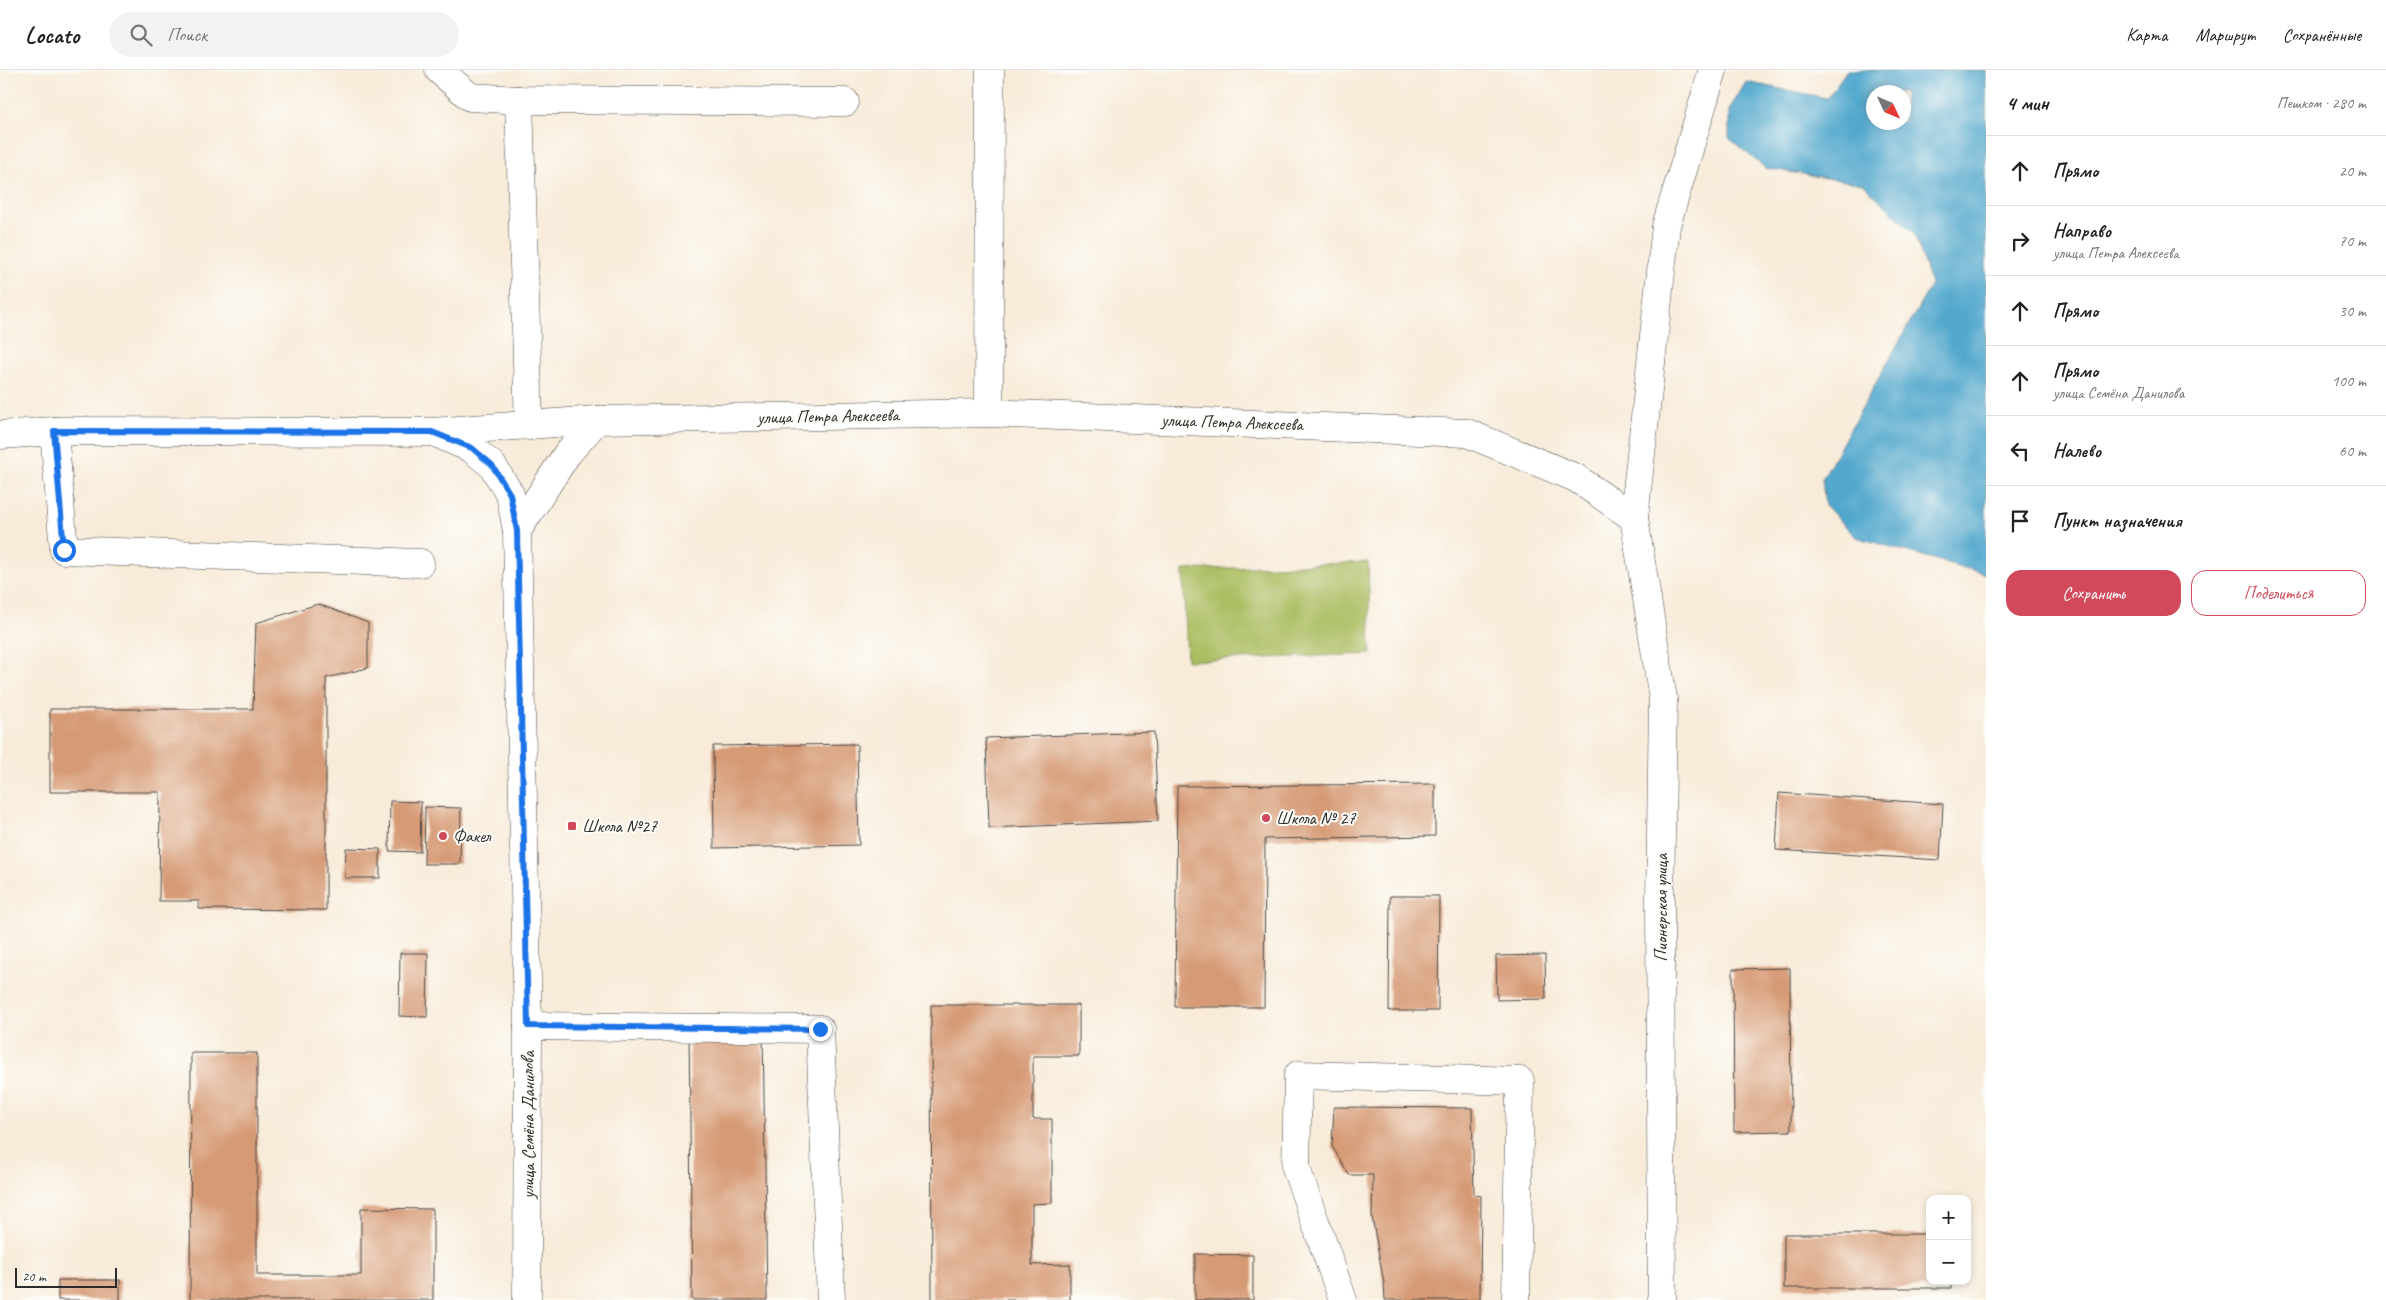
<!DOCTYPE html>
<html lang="ru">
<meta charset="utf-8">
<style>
body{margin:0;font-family:Caveat,sans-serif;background:#f2f2f2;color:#222}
.controls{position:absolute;right:15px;bottom:15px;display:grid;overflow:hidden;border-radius:10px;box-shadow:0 2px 8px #0003}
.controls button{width:45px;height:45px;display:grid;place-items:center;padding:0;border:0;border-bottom:1px solid #e0e0e0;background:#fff;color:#222;font:25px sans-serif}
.compass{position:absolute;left:1866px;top:15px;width:45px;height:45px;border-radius:50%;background:#fff;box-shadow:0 2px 8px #0003;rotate:134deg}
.scale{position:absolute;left:15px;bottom:12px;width:102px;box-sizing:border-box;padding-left:5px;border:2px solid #2b2b2b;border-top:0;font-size:14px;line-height:18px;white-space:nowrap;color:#2b2b2b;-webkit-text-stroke:4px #fdfcf7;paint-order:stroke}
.stop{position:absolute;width:15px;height:15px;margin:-11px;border:4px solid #1a73e8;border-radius:50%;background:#fff}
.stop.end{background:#1a73e8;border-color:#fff;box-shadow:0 1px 5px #0008}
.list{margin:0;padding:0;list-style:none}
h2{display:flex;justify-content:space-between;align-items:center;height:65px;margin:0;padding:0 20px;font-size:21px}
h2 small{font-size:16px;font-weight:400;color:#767676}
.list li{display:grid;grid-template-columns:32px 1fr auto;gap:15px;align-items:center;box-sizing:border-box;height:70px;padding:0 20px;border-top:1px solid #e0e0e0}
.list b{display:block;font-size:19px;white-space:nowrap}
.list p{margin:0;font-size:16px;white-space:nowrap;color:#767676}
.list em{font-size:16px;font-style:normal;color:#767676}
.actions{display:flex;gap:10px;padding:15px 20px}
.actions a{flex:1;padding:11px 0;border:1px solid #d1495b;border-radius:15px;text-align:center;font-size:18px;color:#d1495b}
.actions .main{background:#d1495b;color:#fff}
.icon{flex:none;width:28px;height:28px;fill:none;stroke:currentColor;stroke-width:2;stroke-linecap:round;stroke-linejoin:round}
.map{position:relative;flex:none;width:1986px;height:1230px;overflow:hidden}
header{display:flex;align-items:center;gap:30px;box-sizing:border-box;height:70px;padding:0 25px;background:#fff;border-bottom:1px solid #e0e0e0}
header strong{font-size:24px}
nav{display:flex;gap:28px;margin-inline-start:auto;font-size:18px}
.search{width:350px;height:45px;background:#f2f2f2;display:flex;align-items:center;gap:12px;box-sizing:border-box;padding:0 18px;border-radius:28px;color:#767676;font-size:19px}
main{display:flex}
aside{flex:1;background:#fff}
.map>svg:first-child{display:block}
.green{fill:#abbe62;stroke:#6b7446}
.water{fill:#51a7cd;stroke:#3e697c;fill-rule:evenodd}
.building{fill:#d69a74}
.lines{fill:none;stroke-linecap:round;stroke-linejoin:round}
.minor-casing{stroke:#4a4845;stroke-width:29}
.minor{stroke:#fff;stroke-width:28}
.route{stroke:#1a73e8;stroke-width:6}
.poi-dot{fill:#d1495b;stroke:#fdfcf7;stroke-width:2}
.labels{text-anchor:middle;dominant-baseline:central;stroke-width:4;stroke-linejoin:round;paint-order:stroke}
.street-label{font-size:18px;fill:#2b2b2b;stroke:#fdfcf7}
.poi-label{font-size:18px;fill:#2b2b2b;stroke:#fdfcf7;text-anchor:start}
</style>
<header>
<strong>Locato</strong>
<div class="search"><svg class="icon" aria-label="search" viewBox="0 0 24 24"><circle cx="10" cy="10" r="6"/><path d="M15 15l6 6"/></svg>Поиск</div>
<nav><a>Карта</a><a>Маршрут</a><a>Сохранённые</a></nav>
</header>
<main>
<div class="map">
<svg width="1986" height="1230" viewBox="0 0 1986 1230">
<rect width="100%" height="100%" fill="#fdfcf7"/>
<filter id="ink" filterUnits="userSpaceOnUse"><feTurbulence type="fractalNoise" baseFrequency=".02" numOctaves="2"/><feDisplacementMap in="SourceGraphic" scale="10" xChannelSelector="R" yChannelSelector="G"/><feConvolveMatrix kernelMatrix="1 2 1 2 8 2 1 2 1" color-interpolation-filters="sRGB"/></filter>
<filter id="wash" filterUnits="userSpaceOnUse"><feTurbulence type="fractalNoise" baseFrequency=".0096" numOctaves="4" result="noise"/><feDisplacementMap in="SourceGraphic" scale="20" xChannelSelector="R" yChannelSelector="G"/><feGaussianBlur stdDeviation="1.12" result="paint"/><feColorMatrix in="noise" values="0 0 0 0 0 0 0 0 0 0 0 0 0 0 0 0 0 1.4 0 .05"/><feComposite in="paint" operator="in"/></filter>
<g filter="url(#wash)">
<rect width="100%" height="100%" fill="#f8ebd9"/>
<!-- green -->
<polygon class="green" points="1368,492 1371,584 1187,591 1183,500"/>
<!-- water -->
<path class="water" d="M1847 0H1986V504L1856 467 1825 435 1822 409 1931 215 1914 163 1863 114 1765 98 1729 68V40L1746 12 1827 28ZM1874 22H1904V52H1874Z"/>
<g id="blocks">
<!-- building -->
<g class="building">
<polygon points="318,534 368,553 368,598 326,608 326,840 199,839 199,831 159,831 160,722 50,722 50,639 253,639 256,553"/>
<polygon points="1154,662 1158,751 989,758 986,668"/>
<polygon points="857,674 859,775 714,778 713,676"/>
<polygon points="1435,714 1435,766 1265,769 1264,937 1175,937 1177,716"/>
<polygon points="1779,723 1943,734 1940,790 1776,780"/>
<polygon points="390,731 421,732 420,782 389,781"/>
<polygon points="425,737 461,738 460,794 424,794"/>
<polygon points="346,778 380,779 380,808 345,808"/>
<polygon points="1390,826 1439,826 1438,941 1389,941"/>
<polygon points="400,883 428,883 427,947 399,946"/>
<polygon points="1545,885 1546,929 1497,930 1496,886"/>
<polygon points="1790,898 1791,1061 1734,1062 1733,899"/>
<polygon points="931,935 1079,935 1079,986 1033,986 1033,1049 1052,1049 1052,1133 1032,1134 1032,1195 1070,1194 1070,1230 932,1230"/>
<polygon points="763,960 767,1230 692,1230 689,961"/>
<polygon points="191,983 257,983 257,1205 361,1205 361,1138 433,1139 433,1230 190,1230"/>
<polygon points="1334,1037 1472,1038 1474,1124 1481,1126 1480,1230 1385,1230 1384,1213 1372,1147 1373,1105 1349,1105 1332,1076"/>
<polygon points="1784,1164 1930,1164 1930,1211 1951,1211 1951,1218 1784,1218"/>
<polygon points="1195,1184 1253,1185 1253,1230 1195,1230"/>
<rect x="58" y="1210" width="62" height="20"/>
</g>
</g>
</g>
<g filter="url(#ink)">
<use href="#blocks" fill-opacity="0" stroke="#4a4845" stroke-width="1"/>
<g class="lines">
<!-- minor casing -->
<g class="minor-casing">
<g id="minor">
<polyline points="439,0 470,27 519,30 845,32"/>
<polyline points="519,30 529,356"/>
<polyline points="989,343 990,0"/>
<polyline points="54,361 64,480 420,493"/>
<polyline points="438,364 472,379 492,395 510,424 517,461 528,956 527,1230"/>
<polyline points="0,365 54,361 432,362 597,350 989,343 1467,363 1576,408 1634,448"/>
<polyline points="517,461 567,384 597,350"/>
<polyline points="528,956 820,959 831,1230"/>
<polyline points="1343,1230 1296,1098 1298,1005 1520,1011 1516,1230"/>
<polyline points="1662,1230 1660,833 1663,629 1634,448 1666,156 1713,0"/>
</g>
</g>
<!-- minor -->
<use href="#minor" class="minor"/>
</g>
</g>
<g class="lines" filter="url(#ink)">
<!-- route -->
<polyline class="route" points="64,480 54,361 432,362 472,378 492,395 510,424 517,461 528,956 820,959"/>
</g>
<!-- markers -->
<g class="poi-dot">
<circle cx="1266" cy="748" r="5"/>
<rect x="567" y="751" width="10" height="10" rx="2.5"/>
<circle cx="443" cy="766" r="5"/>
</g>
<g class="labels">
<!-- street labels -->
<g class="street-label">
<text transform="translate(828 346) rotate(-1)">улица Петра Алексеева</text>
<text transform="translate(1232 352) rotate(2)">улица Петра Алексеева</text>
<text transform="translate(1661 838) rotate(-90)">Пионерская улица</text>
<text transform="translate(528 1055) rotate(-90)">улица Семёна Данилова</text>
</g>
<!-- poi labels -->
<g class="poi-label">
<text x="1276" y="748">Школа № 27</text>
<text x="582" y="756">Школа №27</text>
<text x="453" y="766">Факел</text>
</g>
</g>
</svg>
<div class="controls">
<button>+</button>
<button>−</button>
</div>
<svg class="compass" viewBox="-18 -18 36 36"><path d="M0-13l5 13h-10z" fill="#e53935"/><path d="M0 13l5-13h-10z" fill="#767676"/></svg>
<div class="scale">20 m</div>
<div class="stop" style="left:64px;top:480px"></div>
<div class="stop end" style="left:820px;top:959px"></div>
</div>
<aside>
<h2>4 мин<small>Пешком · 280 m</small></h2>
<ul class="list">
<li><svg class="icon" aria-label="ahead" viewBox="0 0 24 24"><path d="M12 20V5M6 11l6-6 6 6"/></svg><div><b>Прямо</b></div><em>20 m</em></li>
<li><svg class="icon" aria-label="right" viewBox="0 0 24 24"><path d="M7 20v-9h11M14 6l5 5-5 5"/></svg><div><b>Направо</b><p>улица Петра Алексеева</p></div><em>70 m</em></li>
<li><svg class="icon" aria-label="ahead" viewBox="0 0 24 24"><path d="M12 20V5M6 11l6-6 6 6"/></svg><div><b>Прямо</b></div><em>30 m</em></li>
<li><svg class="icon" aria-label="ahead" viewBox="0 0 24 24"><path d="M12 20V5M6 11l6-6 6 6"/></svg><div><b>Прямо</b><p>улица Семёна Данилова</p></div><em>100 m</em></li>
<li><svg class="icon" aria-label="left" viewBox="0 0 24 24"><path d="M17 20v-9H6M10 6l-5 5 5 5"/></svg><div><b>Налево</b></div><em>60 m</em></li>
<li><svg class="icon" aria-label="arrive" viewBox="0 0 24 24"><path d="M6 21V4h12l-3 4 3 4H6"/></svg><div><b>Пункт назначения</b></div></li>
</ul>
<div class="actions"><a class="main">Сохранить</a><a>Поделиться</a></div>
</aside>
</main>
